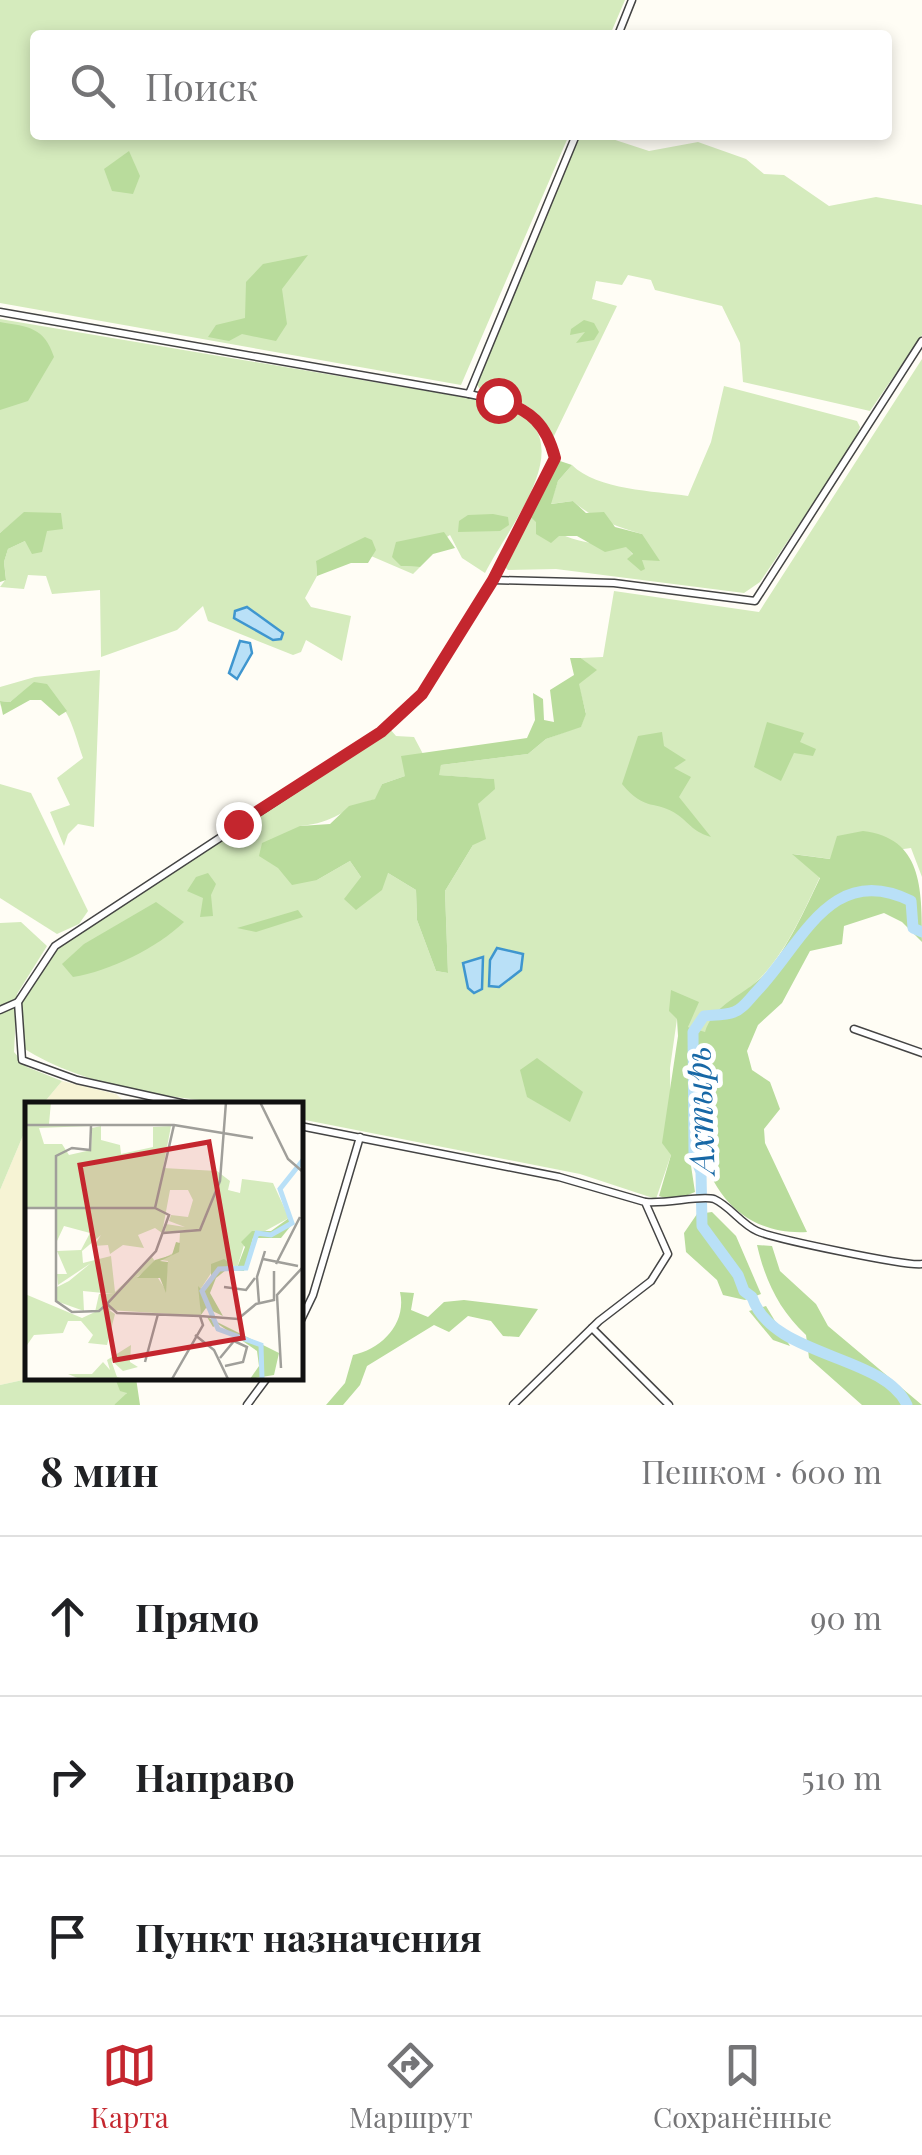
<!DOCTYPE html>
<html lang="ru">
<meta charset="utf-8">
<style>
body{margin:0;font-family:"Playfair Display",serif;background:#f2f2f2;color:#202124}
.stop{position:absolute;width:30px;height:30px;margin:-22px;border:8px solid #c4262e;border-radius:50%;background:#fff}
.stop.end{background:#c4262e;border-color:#fff;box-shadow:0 2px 10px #0008}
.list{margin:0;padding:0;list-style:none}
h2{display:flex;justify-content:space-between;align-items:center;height:130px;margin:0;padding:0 40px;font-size:42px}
h2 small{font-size:32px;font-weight:400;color:#757577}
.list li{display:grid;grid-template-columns:65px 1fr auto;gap:30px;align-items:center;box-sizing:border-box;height:160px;padding:0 40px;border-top:2px solid #e0e0e0}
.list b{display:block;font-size:38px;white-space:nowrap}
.list em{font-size:32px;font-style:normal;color:#757577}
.icon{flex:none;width:55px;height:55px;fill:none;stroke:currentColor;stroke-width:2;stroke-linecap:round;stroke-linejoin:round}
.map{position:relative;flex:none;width:922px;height:1405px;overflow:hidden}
.search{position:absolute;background:#fff;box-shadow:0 5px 15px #0003;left:30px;right:30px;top:30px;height:110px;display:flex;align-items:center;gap:25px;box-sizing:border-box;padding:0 35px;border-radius:10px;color:#757577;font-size:38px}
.sheet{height:610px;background:#fff}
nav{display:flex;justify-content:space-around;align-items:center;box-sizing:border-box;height:140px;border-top:2px solid #e0e0e0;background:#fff;font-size:28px;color:#757577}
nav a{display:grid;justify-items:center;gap:5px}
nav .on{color:#c4262e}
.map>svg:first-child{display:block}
.farmland{fill:#f6f3d4}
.green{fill:#d5ebbd}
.forest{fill:#b9dc9c}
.water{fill:#b9e0f7;stroke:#3f96cf;stroke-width:2.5}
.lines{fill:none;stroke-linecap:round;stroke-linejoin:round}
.river{stroke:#b9e0f7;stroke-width:11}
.minor-casing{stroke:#444;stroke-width:9}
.minor{stroke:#fff;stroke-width:6}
.route{stroke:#c4262e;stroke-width:12}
.labels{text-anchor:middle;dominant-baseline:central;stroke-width:10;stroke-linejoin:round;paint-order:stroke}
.water-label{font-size:35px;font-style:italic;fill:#1768a6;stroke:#fff}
.inset-river{fill:none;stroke:#b9e0f7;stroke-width:5}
.inset-road{fill:none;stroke:#a09f9a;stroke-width:2.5}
.view{fill:#c4262e;fill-opacity:0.15;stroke:#c4262e;stroke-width:5}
.inset-edge{fill:none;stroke:#111;stroke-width:5}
</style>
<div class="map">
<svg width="922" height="1405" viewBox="0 0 922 1405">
<rect width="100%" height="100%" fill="#fffdf5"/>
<!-- farmland -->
<g class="farmland">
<polygon points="62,1081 116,1094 128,1105 42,1105"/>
<polygon points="27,1126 28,1378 32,1378 0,1385 0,1190"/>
</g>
<!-- green -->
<g class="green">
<polygon points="0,0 625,0 610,35 35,35 35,135 569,135 461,385 0,303"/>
<path d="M579 135H600L649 151 698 142 746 159 764 174 784 175 829 206 876 197 922 205V335L870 411 743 382 740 343 722 306 655 290 651 280 628 275 622 285 596 281 592 299 617 306 553 438C541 404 511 398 479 388L476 383Z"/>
<path d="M0 319 498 403C590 432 512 520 485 573L462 558 450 535 401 566 420 567 413 574 371 556 316 561 317 576 305 598 311 607 351 616 342 661 306 640 301 652 293 655 208 621 203 606 177 630 101 657 100 590 52 594 46 576 28 575 24 589 0 587 6 579 4 562 8 549 25 541V512L0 533Z"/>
<path d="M922 359V877L911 848 831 859 793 854 820 877C805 909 788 947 765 973 743 998 720 1002 705 1033L688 1027 689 1018 677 1019 670 1068 671 1155 656 1199 580 1174 300 1119V1105C216 1105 96 1095 23 1048L21 1003 57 948 390 729 396 736 414 737 423 754 405 776 382 784 376 799C342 808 336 823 300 826L317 880 350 861 361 877 388 873 416 890 417 920 436 971 448 973 445 891 473 845 478 804 493 779 438 775 441 765 528 754 546 739 581 726 586 713 578 683 596 670 581 658 603 657 614 591 759 612Z"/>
<path d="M724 386 857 421 860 427 854 443 760 582 744 593 556 569 508 570 503 565 528 515C553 537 594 547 626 546L633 555 628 559 641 560 642 534C618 527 591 518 573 501L550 504 558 481 572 465C597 490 655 491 688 496L711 442Z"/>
<path d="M100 670 94 827 78 824 68 834 64 846 50 812 70 805 57 778 83 758C71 723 69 701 34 683L10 702 1 701 0 707V687L35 677Z"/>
<polygon points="0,784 31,793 88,911 79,924 57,934 0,898"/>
<polygon points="21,922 47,946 17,994 14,1052 27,1067 62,1081 42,1105 28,1105 27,1126 0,1190 0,923"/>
<polygon points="32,1378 115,1378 127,1392 125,1399 114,1405 0,1405 0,1385"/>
</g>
<!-- forest -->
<g class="forest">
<polygon points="129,151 140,176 133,194 112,191 104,169"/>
<polygon points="308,255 282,289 287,324 276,341 242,334 229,341 208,337 216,325 245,318 246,282 263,264"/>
<polygon points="584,320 594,323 599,332 594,340 576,343 585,332 570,335 571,329"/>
<path d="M0 322C29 327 44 327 54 357L28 401 0 410Z"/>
<polygon points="557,460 572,465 558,481 551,504 573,501 586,513 604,512 615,527 642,534 660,561 642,560 645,569 641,571 627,559 633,554 626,547 605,552 577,536 559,536 551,543 536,534 536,522 528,515"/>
<polygon points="24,512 61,513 63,529 47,531 42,552 32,554 25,541 8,549 4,562 6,580 0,582 0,533"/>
<polygon points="493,514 508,517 509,525 500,531 458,532 459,521 468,515"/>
<polygon points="444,532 455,548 433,554 420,567 401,566 392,557 396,542"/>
<polygon points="365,537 372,540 376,550 368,563 351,563 317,576 316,561"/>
<polygon points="570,658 581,658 597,670 579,684 586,714 581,727 546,739 528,754 441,765 439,775 494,779 495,789 478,804 486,839 473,845 445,891 448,973 436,971 417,920 416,890 388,873 382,890 356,910 344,899 361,877 350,861 317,880 292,885 278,868 259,856 262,843 300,826 330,824 349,806 375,799 382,784 405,776 401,756 527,738 535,720 533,693 543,699 544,720 554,722 550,690 574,675"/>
<polygon points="34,682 47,684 67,711 59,716 41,700 30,700 3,715 0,701 10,702"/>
<polygon points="767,722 804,733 800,742 816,749 813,756 794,753 781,781 754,767"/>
<path d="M662 732 664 746 686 760 674 768 691 777 679 797 711 837C694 832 691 825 678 815 655 799 646 813 622 784L638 736Z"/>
<path d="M863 831C922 838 922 887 922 942L902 922 884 913 844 926 842 944 810 951 782 1003 758 1025 747 1051 752 1070 770 1082 780 1109 764 1129 765 1143 807 1232C753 1235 715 1203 702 1150L690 1159 695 1192 673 1201 659 1196 671 1155 662 1143 678 1036 677 1019 669 1011 671 990 699 1002 688 1027 705 1032C713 1004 745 995 765 974 788 948 805 909 820 878L792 854 830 859 837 836Z"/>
<polygon points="208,873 216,884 211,895 213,916 200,917 203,898 187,891 196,877"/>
<path d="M156 902 184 922C157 948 110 971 73 977L62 964 84 944Z"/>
<polygon points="298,910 303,917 256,932 237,928"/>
<polygon points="537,1058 583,1092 570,1122 527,1097 520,1070"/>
<polygon points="712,1212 736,1236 761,1294 745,1300 723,1295 717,1280 686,1252 684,1233 697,1214"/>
<path d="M757 1245 772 1246 780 1271 816 1304 828 1326 922 1405H862L809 1358 806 1335C779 1310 765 1280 757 1245Z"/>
<path d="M400 1292 414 1293 411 1310 428 1317 444 1302 464 1300 538 1309 519 1337 503 1336 491 1321 468 1316 449 1332 434 1325 367 1366 360 1385 343 1405H326L345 1383 353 1355C382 1349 407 1323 400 1292Z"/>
<polygon points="766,1306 790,1346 773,1340 749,1311"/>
<polygon points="115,1378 136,1378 140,1405 114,1405 127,1393 120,1391"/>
</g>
<!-- water -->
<g class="water">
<polygon points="247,607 283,633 281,639 273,640 234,618 235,611"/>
<polygon points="240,641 250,643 252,653 237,679 229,673"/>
<polygon points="497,948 523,954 521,970 499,987 489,986 490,960"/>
<polygon points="483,957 482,989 474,993 468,988 463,963"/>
</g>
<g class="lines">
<!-- river -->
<path class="river" d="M907 1405C884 1354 772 1358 752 1297L744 1291 738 1275 702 1226 701 1172 694 1154 693 1032 704 1016C713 1015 726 1015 734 1012 743 1009 750 998 757 991 802 944 831 861 911 901L913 928 922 932"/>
<!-- minor casing -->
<g class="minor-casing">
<g id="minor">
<polyline points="618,35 632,0"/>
<polyline points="0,312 469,394 576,135"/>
<polyline points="493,580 614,583 755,601 922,341"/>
<polyline points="0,1010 18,1002"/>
<polyline points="854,1029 922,1053"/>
<path d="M190 1105 77 1080 22 1060 18 1002 55 946 381 732 422 694 493 580 555 458C541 407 516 404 469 394"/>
<polyline points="300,1126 559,1177 645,1202 668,1254 651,1281 599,1321 513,1405"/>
<path d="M646 1202C667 1204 701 1195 714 1199 730 1206 741 1224 757 1231 774 1239 910 1267 922 1264"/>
<polyline points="300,1322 313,1295 360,1137"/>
<polyline points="592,1328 669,1405"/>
<polyline points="247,1405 267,1378"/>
</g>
</g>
<!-- minor -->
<use href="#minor" class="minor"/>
</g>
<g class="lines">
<!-- route -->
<path class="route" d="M238 824 381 732 422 694 493 580 555 458C546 424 531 410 498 400"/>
</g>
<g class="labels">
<!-- water labels -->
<g class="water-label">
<text transform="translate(698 1110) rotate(-92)">Ахтырь</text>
</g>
</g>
<!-- overview -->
<g transform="translate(25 1102)">
<rect width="278" height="278" fill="#fffdf5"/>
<path d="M0 0H26L24 22 65 24 14 26 19 42H37L44 53 66 48 67 26 76 24V38L95 43 96 52 128 45V25L146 24 138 66 192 69 205 79 203 88 215 91 217 77 248 81 264 116 220 140 212 166 203 159 192 162 175 188 176 214 84 208 90 212 82 243 63 241 68 233 56 219H43L38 231 9 233 0 246V192L57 216 70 210 74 192H88L58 189 59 209 31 199 32 185 44 179 66 161 33 183 32 172H42L32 149 56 148 65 131 39 124 32 139V107L129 105H0ZM145 88H163L168 98 163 115 146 113 144 119 160 125 141 122 140 130 173 127 155 130 154 148 135 158 143 159 140 187 133 176 112 175 131 161 127 155 90 190 86 154 58 161 57 149 76 133 69 144 83 143 85 152 98 143 119 146 113 133 130 126 137 131ZM106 243 105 260 113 265 98 269 86 258 92 275 100 277H55L43 272H67L78 260 85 268 82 258Z" fill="#d5ebbd" fill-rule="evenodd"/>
<path d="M264 116 269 120 256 136H228L219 169 201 168 191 176 185 191 198 214 181 206 176 213 173 184 178 189 186 179V162L199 157 212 166 220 145 216 140 227 129H246ZM151 140 155 141 154 150 135 159 143 160 141 191 135 176H112L130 158 147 153ZM182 215 254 251 249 273 225 277 234 264 232 249 193 222 188 225Z" fill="#b9dc9c"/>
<path class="inset-river" d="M237 277 236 243 193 227 177 189 194 167 221 166 232 131 246 133 267 121 255 87 278 58"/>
<path class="inset-road" d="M235 0 263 57 278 70M0 23H149L228 36M66 24 65 48 47 46 31 54V199L47 210 74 209 82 202M0 106H130L149 23M130 106 144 113 131 149 82 202 92 211 175 214 178 223 147 277M138 131 175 128 195 79 201 0M238 157 273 164M251 162 275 115M199 185 221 188 230 176M234 201 232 175 240 149M175 214 213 217 231 202 249 198V169M170 233 189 248 203 277M195 256 209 239 222 245 218 260 200 264M120 260 133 212M256 266 252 193 278 165"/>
<path class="view" d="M184 40 218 236 90 258 55 63Z"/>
<rect width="278" height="278" class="inset-edge"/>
</g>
</svg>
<div class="stop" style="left:498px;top:400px"></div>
<div class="stop end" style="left:238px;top:824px"></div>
<div class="search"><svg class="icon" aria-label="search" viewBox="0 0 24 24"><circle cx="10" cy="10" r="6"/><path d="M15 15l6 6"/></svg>Поиск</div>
</div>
<section class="sheet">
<h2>8 мин<small>Пешком · 600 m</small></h2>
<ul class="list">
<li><svg class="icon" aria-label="ahead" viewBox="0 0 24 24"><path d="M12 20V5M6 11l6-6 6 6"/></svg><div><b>Прямо</b></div><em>90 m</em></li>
<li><svg class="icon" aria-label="right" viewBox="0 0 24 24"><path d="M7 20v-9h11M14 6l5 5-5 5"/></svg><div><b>Направо</b></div><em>510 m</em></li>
<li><svg class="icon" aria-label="arrive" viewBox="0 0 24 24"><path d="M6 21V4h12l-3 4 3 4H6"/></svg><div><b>Пункт назначения</b></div></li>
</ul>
</section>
<nav>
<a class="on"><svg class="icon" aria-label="map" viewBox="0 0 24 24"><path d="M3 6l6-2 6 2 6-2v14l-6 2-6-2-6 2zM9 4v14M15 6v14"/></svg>Карта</a>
<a><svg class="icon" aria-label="directions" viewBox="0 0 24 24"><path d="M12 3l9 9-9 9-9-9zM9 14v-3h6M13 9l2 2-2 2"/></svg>Маршрут</a>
<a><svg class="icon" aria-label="saved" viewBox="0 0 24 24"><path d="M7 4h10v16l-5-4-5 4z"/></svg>Сохранённые</a>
</nav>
